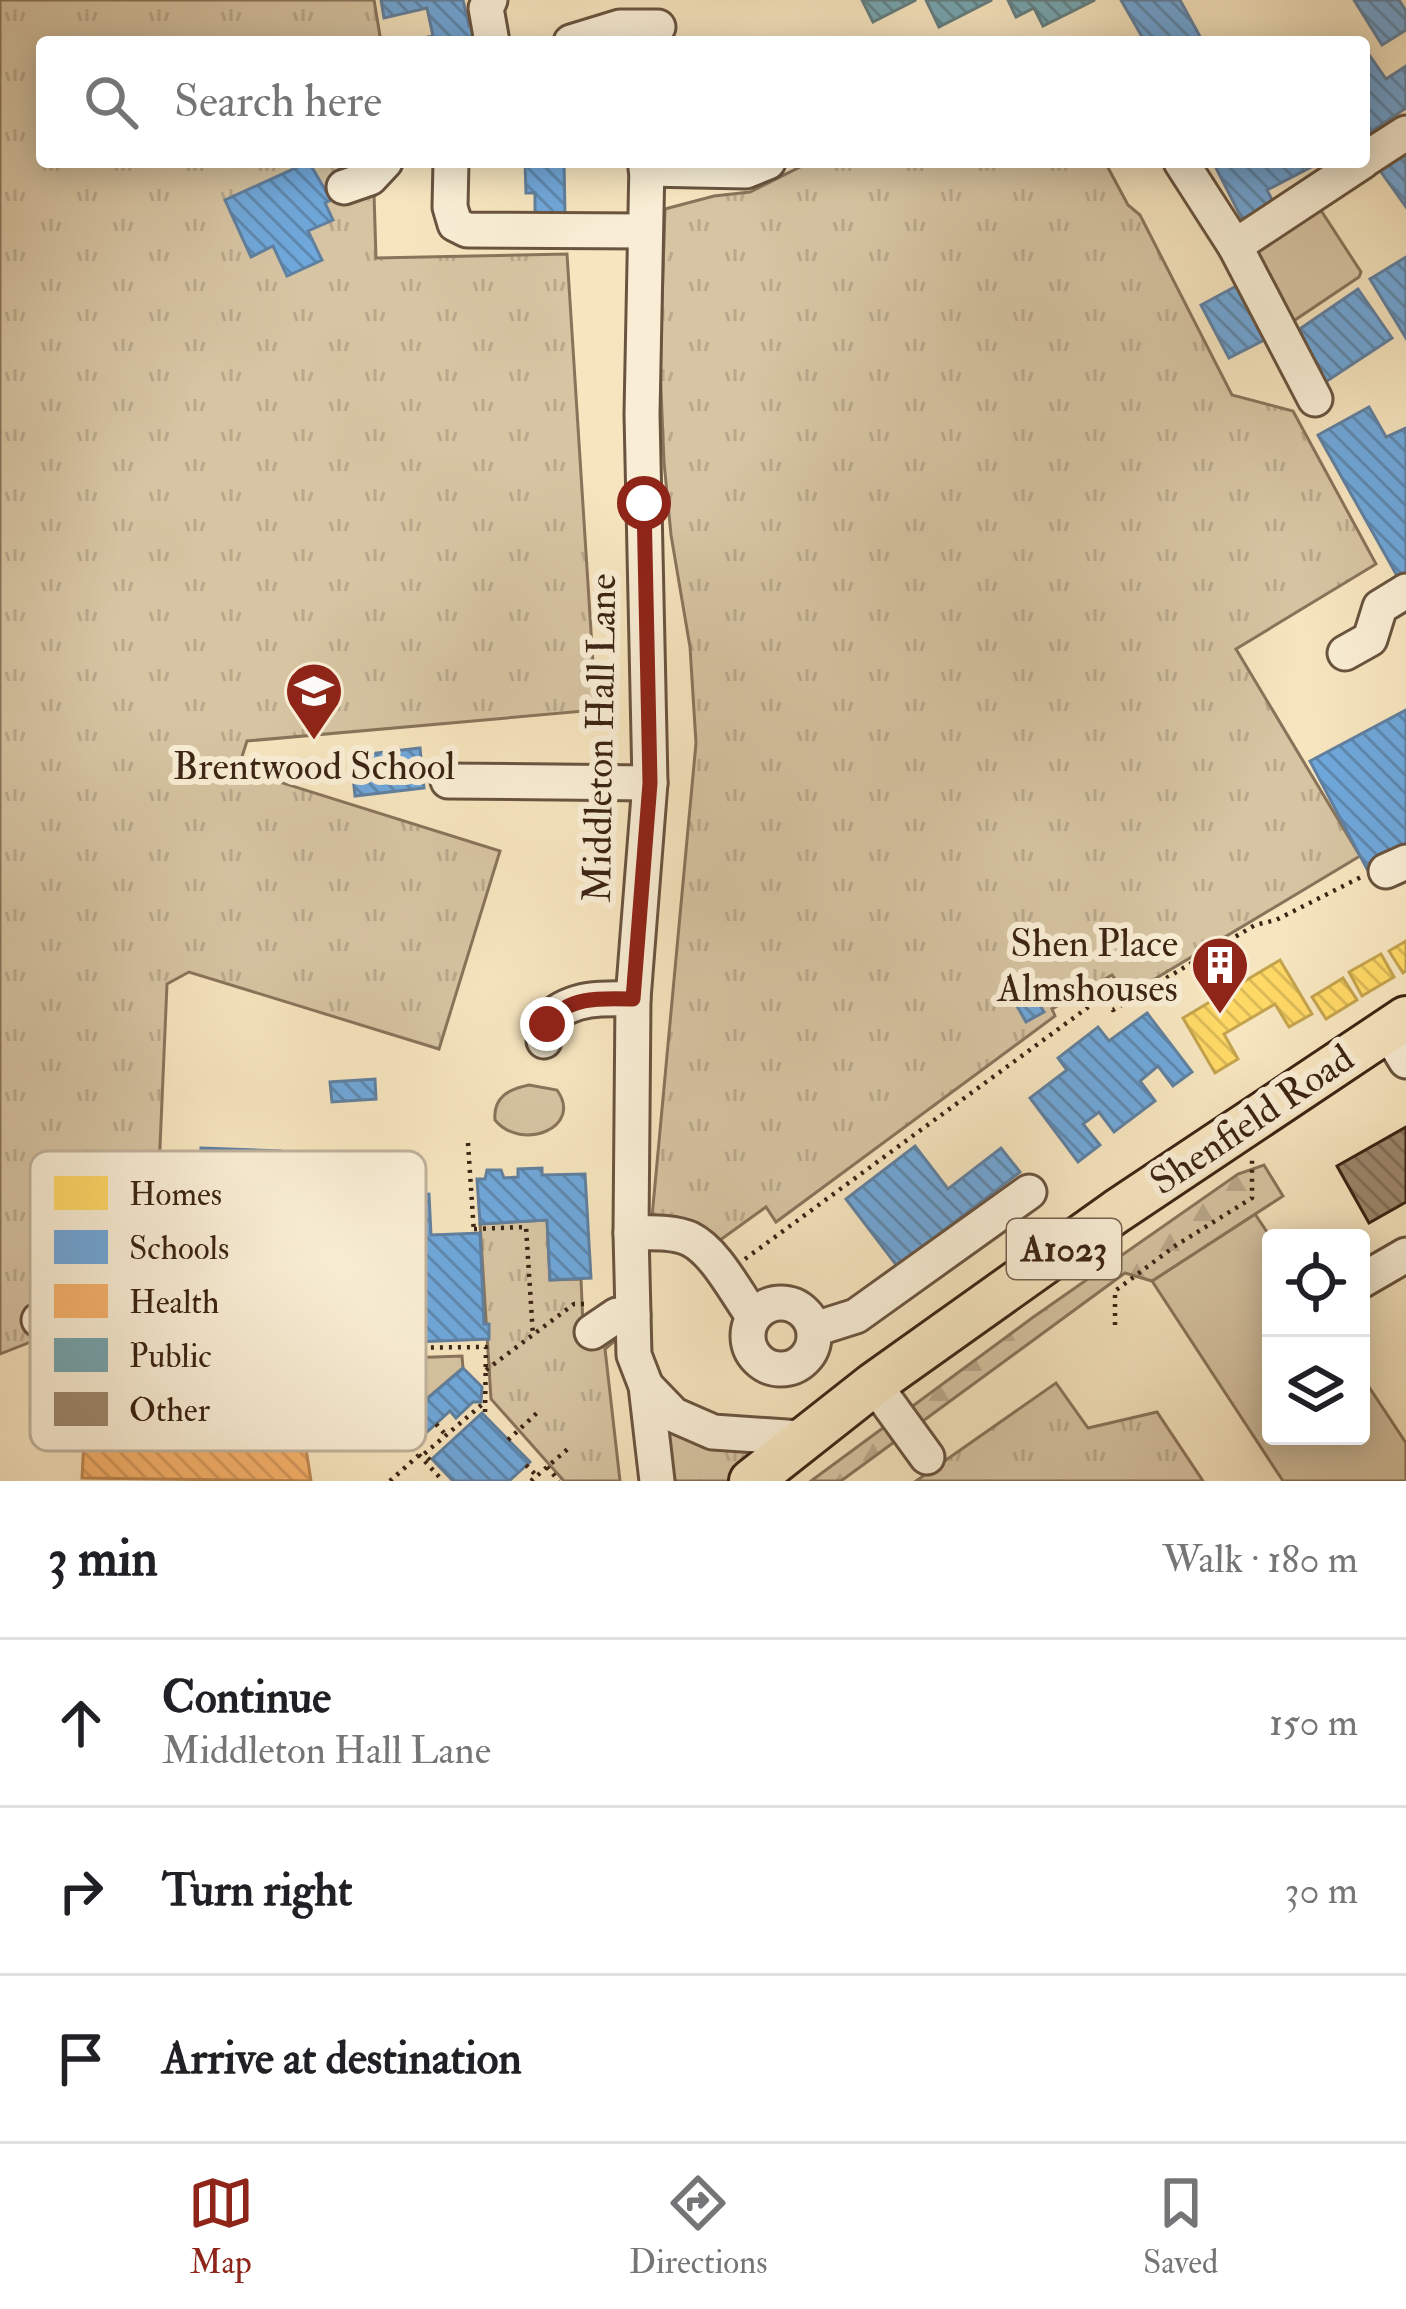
<!DOCTYPE html>
<meta charset="utf-8">
<style>
body{margin:0;font-family:"IM FELL Double Pica",serif;background:#f6f6f6;color:#202124}
.controls{position:absolute;right:36px;bottom:36px;display:grid;overflow:hidden;border-radius:12px;box-shadow:0 6px 30px #0003}
.controls button{width:108px;height:108px;display:grid;place-items:center;padding:0;border:0;border-bottom:3px solid #e0e0e0;background:#fff;color:#202124;font:60px sans-serif}
.stop{position:absolute;width:36px;height:36px;margin:-27px;border:9px solid #8f2418;border-radius:50%;background:#fff}
.stop.end{background:#8f2418;border-color:#fff;box-shadow:0 3px 12px #0008}
.list{margin:0;padding:0;list-style:none}
h2{display:flex;justify-content:space-between;align-items:center;height:156px;margin:0;padding:0 48px;font-size:51px}
h2 small{font-size:39px;font-weight:400;color:#757577}
.list li{display:grid;grid-template-columns:78px 1fr auto;gap:36px;align-items:center;box-sizing:border-box;height:168px;padding:0 48px;border-top:3px solid #e0e0e0}
.list b{display:block;font-size:45px;white-space:nowrap}
.list p{margin:0;font-size:39px;white-space:nowrap;color:#757577}
.list em{font-size:39px;font-style:normal;color:#757577}
.icon{flex:none;width:66px;height:66px;fill:none;stroke:currentColor;stroke-width:2;stroke-linecap:round;stroke-linejoin:round}
.map{position:relative;flex:none;width:1406px;height:1481px;overflow:hidden}
.search{position:absolute;background:#fff;box-shadow:0 6px 30px #0003;left:36px;right:36px;top:36px;height:132px;display:flex;align-items:center;gap:30px;box-sizing:border-box;padding:0 42px;border-radius:12px;color:#757577;font-size:45px}
.sheet{height:660px;background:#fff}
nav{display:flex;justify-content:space-around;align-items:center;box-sizing:border-box;height:168px;border-top:3px solid #e0e0e0;background:#fff;font-size:33px;color:#757577}
nav a{display:grid;justify-items:center;gap:6px}
nav .on{color:#8f2418}
.map>svg:first-child{display:block}
.grass{fill:#d6c4a2;stroke:#89745b;stroke-width:3}
.forest{fill:url(#forest-firs);stroke:#89745b;stroke-width:3}
.park{fill:url(#park-tufts);stroke:#89745b;stroke-width:3}
.homes{fill:url(#homes-back-hatch);stroke:#c4a34d;stroke-width:3}
.schools{fill:url(#schools-back-hatch);stroke:#6080a0;stroke-width:3}
.health{fill:url(#health-back-hatch);stroke:#be8751;stroke-width:3}
.public{fill:url(#public-back-hatch);stroke:#657e80;stroke-width:3}
.building{fill:url(#building-back-hatch);stroke:#3c2414;stroke-width:3}
.lines{fill:none;stroke-linecap:round;stroke-linejoin:round}
.minor-casing{stroke:#6a543f;stroke-width:39}
.major-casing{stroke:#3c2414;stroke-width:48}
.path{stroke:#3c2414;stroke-width:4.5;stroke-dasharray:3 6;stroke-linecap:butt}
.minor{stroke:#f9eed5;stroke-width:33}
.major{stroke:#f6e5bf;stroke-width:42}
.route{stroke:#8f2418;stroke-width:15}
.labels{text-anchor:middle;dominant-baseline:central;stroke-width:12;stroke-linejoin:round;paint-order:stroke}
.shield{fill:#f9eed5;stroke:#75614e;stroke-width:3}
.shield-label{font-size:36px;font-weight:bold;fill:#3c2414}
.street-label{font-size:39px;fill:#3c2414;stroke:#f9eed5}
.poi-label{font-size:39px;fill:#3c2414;stroke:#f9eed5}
.key{fill:#f9eed5;stroke:#c0b19b;stroke-width:3}
.key-label{font-size:33px;fill:#3c2414}
</style>
<div class="map">
<svg width="1406" height="1481" viewBox="0 0 1406 1481">
<defs>
<pattern id="forest-firs" width="22" height="20" patternUnits="userSpaceOnUse" patternTransform="scale(3)"><rect width="22" height="20" fill="#d6c4a2"/><path d="M5 1l3.5 6h-7zM16 11l3.5 6h-7z" fill="#b9a88b"/></pattern>
<pattern id="park-tufts" width="24" height="20" patternUnits="userSpaceOnUse" patternTransform="scale(3)"><rect width="24" height="20" fill="#d6c4a2"/><path d="M3 7l-1-3M5 7V3M7 7l1-3M15 17l-1-3M17 17v-4M19 17l1-3" fill="none" stroke="#b9a88b"/></pattern>
<pattern id="homes-back-hatch" width="6" height="6" patternUnits="userSpaceOnUse" patternTransform="scale(3)"><rect width="6" height="6" fill="#ffd966"/><path d="M-1 5l2 2M0 0l6 6M5-1l2 2" fill="none" stroke="#dbba58"/></pattern>
<pattern id="schools-back-hatch" width="6" height="6" patternUnits="userSpaceOnUse" patternTransform="scale(3)"><rect width="6" height="6" fill="#6fa8dc"/><path d="M-1 5l2 2M0 0l6 6M5-1l2 2" fill="none" stroke="#5c89b1"/></pattern>
<pattern id="health-back-hatch" width="6" height="6" patternUnits="userSpaceOnUse" patternTransform="scale(3)"><rect width="6" height="6" fill="#f6b26b"/><path d="M-1 5l2 2M0 0l6 6M5-1l2 2" fill="none" stroke="#d4995c"/></pattern>
<pattern id="public-back-hatch" width="6" height="6" patternUnits="userSpaceOnUse" patternTransform="scale(3)"><rect width="6" height="6" fill="#76a5af"/><path d="M-1 5l2 2M0 0l6 6M5-1l2 2" fill="none" stroke="#62868d"/></pattern>
<pattern id="building-back-hatch" width="6" height="6" patternUnits="userSpaceOnUse" patternTransform="scale(3)"><rect width="6" height="6" fill="#9d886d"/><path d="M-1 5l2 2M0 0l6 6M5-1l2 2" fill="none" stroke="#816f58"/></pattern>
</defs>
<rect width="100%" height="100%" fill="#f6e5bf"/>
<filter id="stains"><feTurbulence type="fractalNoise" baseFrequency=".00167" numOctaves="4"/><feColorMatrix values="0 0 0 0 .2 0 0 0 0 .09 0 0 0 0 .02 0 0 0 .5 -.17"/></filter>
<radialGradient id="worn" r=".72"><stop offset=".6" stop-color="#630" stop-opacity="0"/><stop offset="1" stop-color="#630" stop-opacity=".3"/></radialGradient>
<!-- grass -->
<g class="grass">
<polygon points="1316,210 1322,212 1361,272 1359,277 1289,324 1246,247"/>
<path d="M529 1085 557 1090C584 1128 521 1152 495 1120 493 1097 509 1089 529 1085Z"/>
<polygon points="1255,1214 1271,1238 1271,1436 1361,1436 1361,1375 1406,1443 1406,1481 1283,1481 1152,1281"/>
<polygon points="462,1356 463,1368 395,1426 388,1419 379,1382 395,1379 405,1358"/>
</g>
<!-- forest -->
<polygon class="forest" points="1264,1165 1283,1196 1152,1281 1125,1273 841,1481 811,1481 1032,1318 1238,1174"/>
<!-- park -->
<g class="park">
<polygon points="0,0 374,0 381,42 42,42 42,162 373,162 376,258 567,254 596,710 247,741 238,769 500,851 439,1049 189,972 167,984 152,1333 61,1330 0,1354"/>
<polygon points="810,162 1105,162 1128,205 1140,215 1232,395 1293,411 1376,564 1236,649 1360,856 1128,995 1112,975 1052,1009 1055,1016 776,1222 766,1207 716,1243 652,1217 696,743 690,647 671,535 664,462 660,366 665,209 714,196 750,192"/>
<polygon points="547,1220 550,1280 581,1279 583,1326 616,1340 605,1349 620,1481 564,1481 491,1399 480,1224"/>
<polygon points="1056,1383 1088,1428 1157,1412 1203,1481 916,1481"/>
<polygon points="665,1429 711,1446 763,1454 732,1481 675,1481"/>
</g>
<!-- homes -->
<g class="homes">
<polygon points="1406,941 1406,971 1403,973 1389,951"/>
<polygon points="1381,954 1394,977 1362,996 1349,972"/>
<polygon points="1280,960 1312,1014 1289,1027 1275,1004 1224,1034 1238,1059 1215,1073 1183,1018"/>
<polygon points="1343,978 1357,1000 1326,1019 1312,997"/>
</g>
<!-- schools -->
<g class="schools">
<polygon points="381,0 463,0 469,26 473,25 475,36 472,36 473,41 402,42 433,36 427,8 384,18"/>
<polygon points="1121,0 1180,0 1203,42 1145,42"/>
<polygon points="1354,0 1399,0 1406,11 1406,30 1382,45"/>
<polygon points="1370,56 1386,79 1406,66 1406,108 1369,133 1364,126 1364,60"/>
<polygon points="1406,150 1406,207 1379,169"/>
<polygon points="309,162 331,200 325,203 333,220 308,231 322,260 287,276 273,246 251,257 225,200"/>
<polygon points="525,162 564,162 565,214 535,215 535,193 526,193"/>
<polygon points="1213,162 1321,162 1267,190 1276,207 1244,223"/>
<polygon points="1406,257 1406,338 1370,279"/>
<polygon points="1240,284 1268,338 1229,358 1201,305"/>
<polygon points="1358,289 1392,338 1324,383 1291,335"/>
<polygon points="1369,407 1386,437 1406,428 1406,577 1400,581 1318,435"/>
<polygon points="1406,710 1406,849 1367,869 1310,761"/>
<polygon points="420,748 424,788 355,796 351,756"/>
<polygon points="1030,989 1044,1012 1026,1022 1013,999"/>
<polygon points="1147,1013 1192,1072 1173,1086 1158,1066 1140,1081 1155,1101 1114,1132 1099,1112 1083,1124 1100,1145 1078,1162 1030,1098 1067,1070 1058,1058 1098,1027 1109,1041"/>
<polygon points="375,1079 376,1099 332,1102 330,1082"/>
<polygon points="915,1146 948,1189 1001,1148 1020,1172 897,1266 846,1199"/>
<polygon points="201,1148 280,1151 278,1195 270,1194 268,1238 204,1236 206,1191 199,1191"/>
<polygon points="542,1168 542,1175 585,1174 591,1278 550,1280 547,1220 480,1224 477,1179 485,1179 487,1170 501,1170 504,1178 518,1177 518,1169"/>
<polygon points="429,1194 431,1235 480,1233 484,1324 489,1324 489,1339 389,1343 386,1277 343,1279 339,1199"/>
<polygon points="463,1368 482,1387 481,1402 473,1402 456,1418 450,1411 417,1441 400,1422"/>
<polygon points="482,1413 530,1462 509,1481 453,1481 432,1459"/>
</g>
<!-- health -->
<polygon class="health" points="61,1334 260,1344 259,1370 294,1372 311,1481 82,1478 88,1361 60,1359"/>
<!-- public -->
<g class="public">
<polygon points="862,0 916,0 873,22"/>
<polygon points="926,0 992,0 939,27"/>
<polygon points="1008,0 1095,0 1043,26 1034,8 1016,17"/>
</g>
<!-- building -->
<polygon class="building" points="1406,1127 1406,1202 1369,1223 1337,1166"/>
<g class="lines">
<!-- minor casing -->
<g class="minor-casing">
<g id="minor">
<polyline points="490,0 486,8 492,42"/>
<polyline points="571,42 620,27 658,27"/>
<polyline points="1364,160 1406,133"/>
<polyline points="451,162 450,207 455,224 467,230 645,231"/>
<polyline points="647,162 642,414 650,783 633,999 631,1233 634,1355 646,1386 657,1481"/>
<polyline points="1181,162 1235,246 1315,399"/>
<polyline points="646,169 746,171 768,162"/>
<polyline points="344,187 370,178 385,162"/>
<polyline points="1235,246 1362,162"/>
<polyline points="1345,653 1370,639 1380,607 1406,591"/>
<polyline points="448,781 650,783"/>
<polyline points="1386,871 1406,862"/>
<polyline points="1387,1030 1406,1061"/>
<path d="M544 1041 550 1018C573 997 603 998 633 999"/>
<path d="M631 1233C649 1233 673 1231 690 1239 716 1252 736 1293 753 1316"/>
<polyline points="1361,1281 1406,1255"/>
<circle cx="781" cy="1336" r="33"/>
<polyline points="39,1320 272,1331 286,1337 300,1355"/>
<polyline points="815,1329 856,1316 1029,1192"/>
<polyline points="592,1332 617,1315 633,1315"/>
<polyline points="874,1384 927,1457"/>
<polyline points="646,1386 674,1415 713,1432 801,1438"/>
</g>
</g>
<!-- major casing -->
<g class="major-casing">
<polyline id="major" points="751,1481 874,1384 1117,1211 1406,1018"/>
</g>
<!-- path -->
<g class="path">
<polyline points="468,1143 474,1233"/>
<polyline points="474,1229 526,1227 533,1335"/>
<polyline points="745,1259 1102,997 1113,1010 1255,925 1276,920 1363,876"/>
<polyline points="1115,1325 1115,1291 1175,1246 1252,1198 1252,1160"/>
<polyline points="486,1370 574,1304 584,1304"/>
<polyline points="339,1375 343,1367 339,1339 367,1333 386,1348 486,1347 485,1415"/>
<polyline points="324,1397 339,1375 374,1369 386,1419 443,1481"/>
<polyline points="436,1424 446,1435"/>
<polyline points="342,1433 386,1419"/>
<polyline points="508,1440 538,1412"/>
<polyline points="430,1460 424,1454 485,1402"/>
<polyline points="526,1465 537,1476"/>
<polyline points="547,1467 559,1481"/>
<polyline points="390,1481 419,1455"/>
<polyline points="531,1481 570,1447"/>
</g>
<!-- minor -->
<use href="#minor" class="minor"/>
<!-- major -->
<use href="#major" class="major"/>
</g>
<g class="lines">
<!-- route -->
<path class="route" d="M547 1024C567 996 601 998 633 999L650 783 644 503"/>
</g>
<!-- icons -->
<defs>
<g id="school-pin" transform="scale(3)"><path d="M0 17L-7.5 6A9.5 9.5 0 1 1 7.5 6Z" fill="#8f2418" stroke="#f9eed5"/><path d="M0-5L7-2L0 1L-7-2ZM-4 1L0 2.5L4 1V4Q0 6-4 4Z" fill="#fff"/></g>
<g id="building-pin" transform="scale(3)"><path d="M0 17L-7.5 6A9.5 9.5 0 1 1 7.5 6Z" fill="#8f2418" stroke="#f9eed5"/><path d="M-4-6H4V6H1V3H-1V6H-4ZM-2.5-4.3h1.7v1.8h-1.7ZM.8-4.3h1.7v1.8H.8ZM-2.5-1h1.7V.8h-1.7ZM.8-1h1.7V.8H.8Z" fill="#fff"/></g>
</defs>
<g fill-rule="evenodd">
<use href="#school-pin" x="314" y="691"/>
<use href="#building-pin" x="1220" y="965"/>
</g>
<g class="labels">
<!-- shield labels -->
<rect class="shield" x="1007" y="1219" width="114" height="60" rx="9"/>
<g class="shield-label">
<text x="1064" y="1249">A1023</text>
</g>
<!-- street labels -->
<g class="street-label">
<text transform="translate(600 738) rotate(-89)">Middleton Hall Lane</text>
<text transform="translate(1252 1120) rotate(-34)">Shenfield Road</text>
</g>
<!-- poi labels -->
<g class="poi-label">
<text x="314" y="766">Brentwood School</text>
<text x="1178" y="943" text-anchor="end">Shen Place<tspan x="1178" dy="45">Almshouses</tspan></text>
</g>
</g>
<!-- legend -->
<rect x="30" y="1151" width="396" height="300" rx="18" class="key"/>
<rect x="54" y="1176" width="54" height="34" fill="#ffd966"/>
<rect x="54" y="1230" width="54" height="34" fill="#6fa8dc"/>
<rect x="54" y="1284" width="54" height="34" fill="#f6b26b"/>
<rect x="54" y="1338" width="54" height="34" fill="#76a5af"/>
<rect x="54" y="1392" width="54" height="34" fill="#9d886d"/>
<g class="key-label">
<text x="129" y="1205">Homes</text>
<text x="129" y="1259">Schools</text>
<text x="129" y="1313">Health</text>
<text x="129" y="1367">Public</text>
<text x="129" y="1421">Other</text>
</g>
<rect width="100%" height="100%" filter="url(#stains)"/>
<rect width="100%" height="100%" fill="url(#worn)"/>
</svg>
<div class="controls">
<button><svg class="icon" aria-label="locate" viewBox="0 0 24 24"><circle cx="12" cy="12" r="6"/><path d="M12 2v4M12 18v4M2 12h4M18 12h4"/></svg></button>
<button><svg class="icon" aria-label="layers" viewBox="0 0 24 24"><path d="M12 4l9 5-9 5-9-5zM3 14l9 5 9-5"/></svg></button>
</div>
<div class="stop" style="left:644px;top:503px"></div>
<div class="stop end" style="left:547px;top:1024px"></div>
<div class="search"><svg class="icon" aria-label="search" viewBox="0 0 24 24"><circle cx="10" cy="10" r="6"/><path d="M15 15l6 6"/></svg>Search here</div>
</div>
<section class="sheet">
<h2>3 min<small>Walk · 180 m</small></h2>
<ul class="list">
<li><svg class="icon" aria-label="ahead" viewBox="0 0 24 24"><path d="M12 20V5M6 11l6-6 6 6"/></svg><div><b>Continue</b><p>Middleton Hall Lane</p></div><em>150 m</em></li>
<li><svg class="icon" aria-label="right" viewBox="0 0 24 24"><path d="M7 20v-9h11M14 6l5 5-5 5"/></svg><div><b>Turn right</b></div><em>30 m</em></li>
<li><svg class="icon" aria-label="arrive" viewBox="0 0 24 24"><path d="M6 21V4h12l-3 4 3 4H6"/></svg><div><b>Arrive at destination</b></div></li>
</ul>
</section>
<nav>
<a class="on"><svg class="icon" aria-label="map" viewBox="0 0 24 24"><path d="M3 6l6-2 6 2 6-2v14l-6 2-6-2-6 2zM9 4v14M15 6v14"/></svg>Map</a>
<a><svg class="icon" aria-label="directions" viewBox="0 0 24 24"><path d="M12 3l9 9-9 9-9-9zM9 14v-3h6M13 9l2 2-2 2"/></svg>Directions</a>
<a><svg class="icon" aria-label="saved" viewBox="0 0 24 24"><path d="M7 4h10v16l-5-4-5 4z"/></svg>Saved</a>
</nav>
